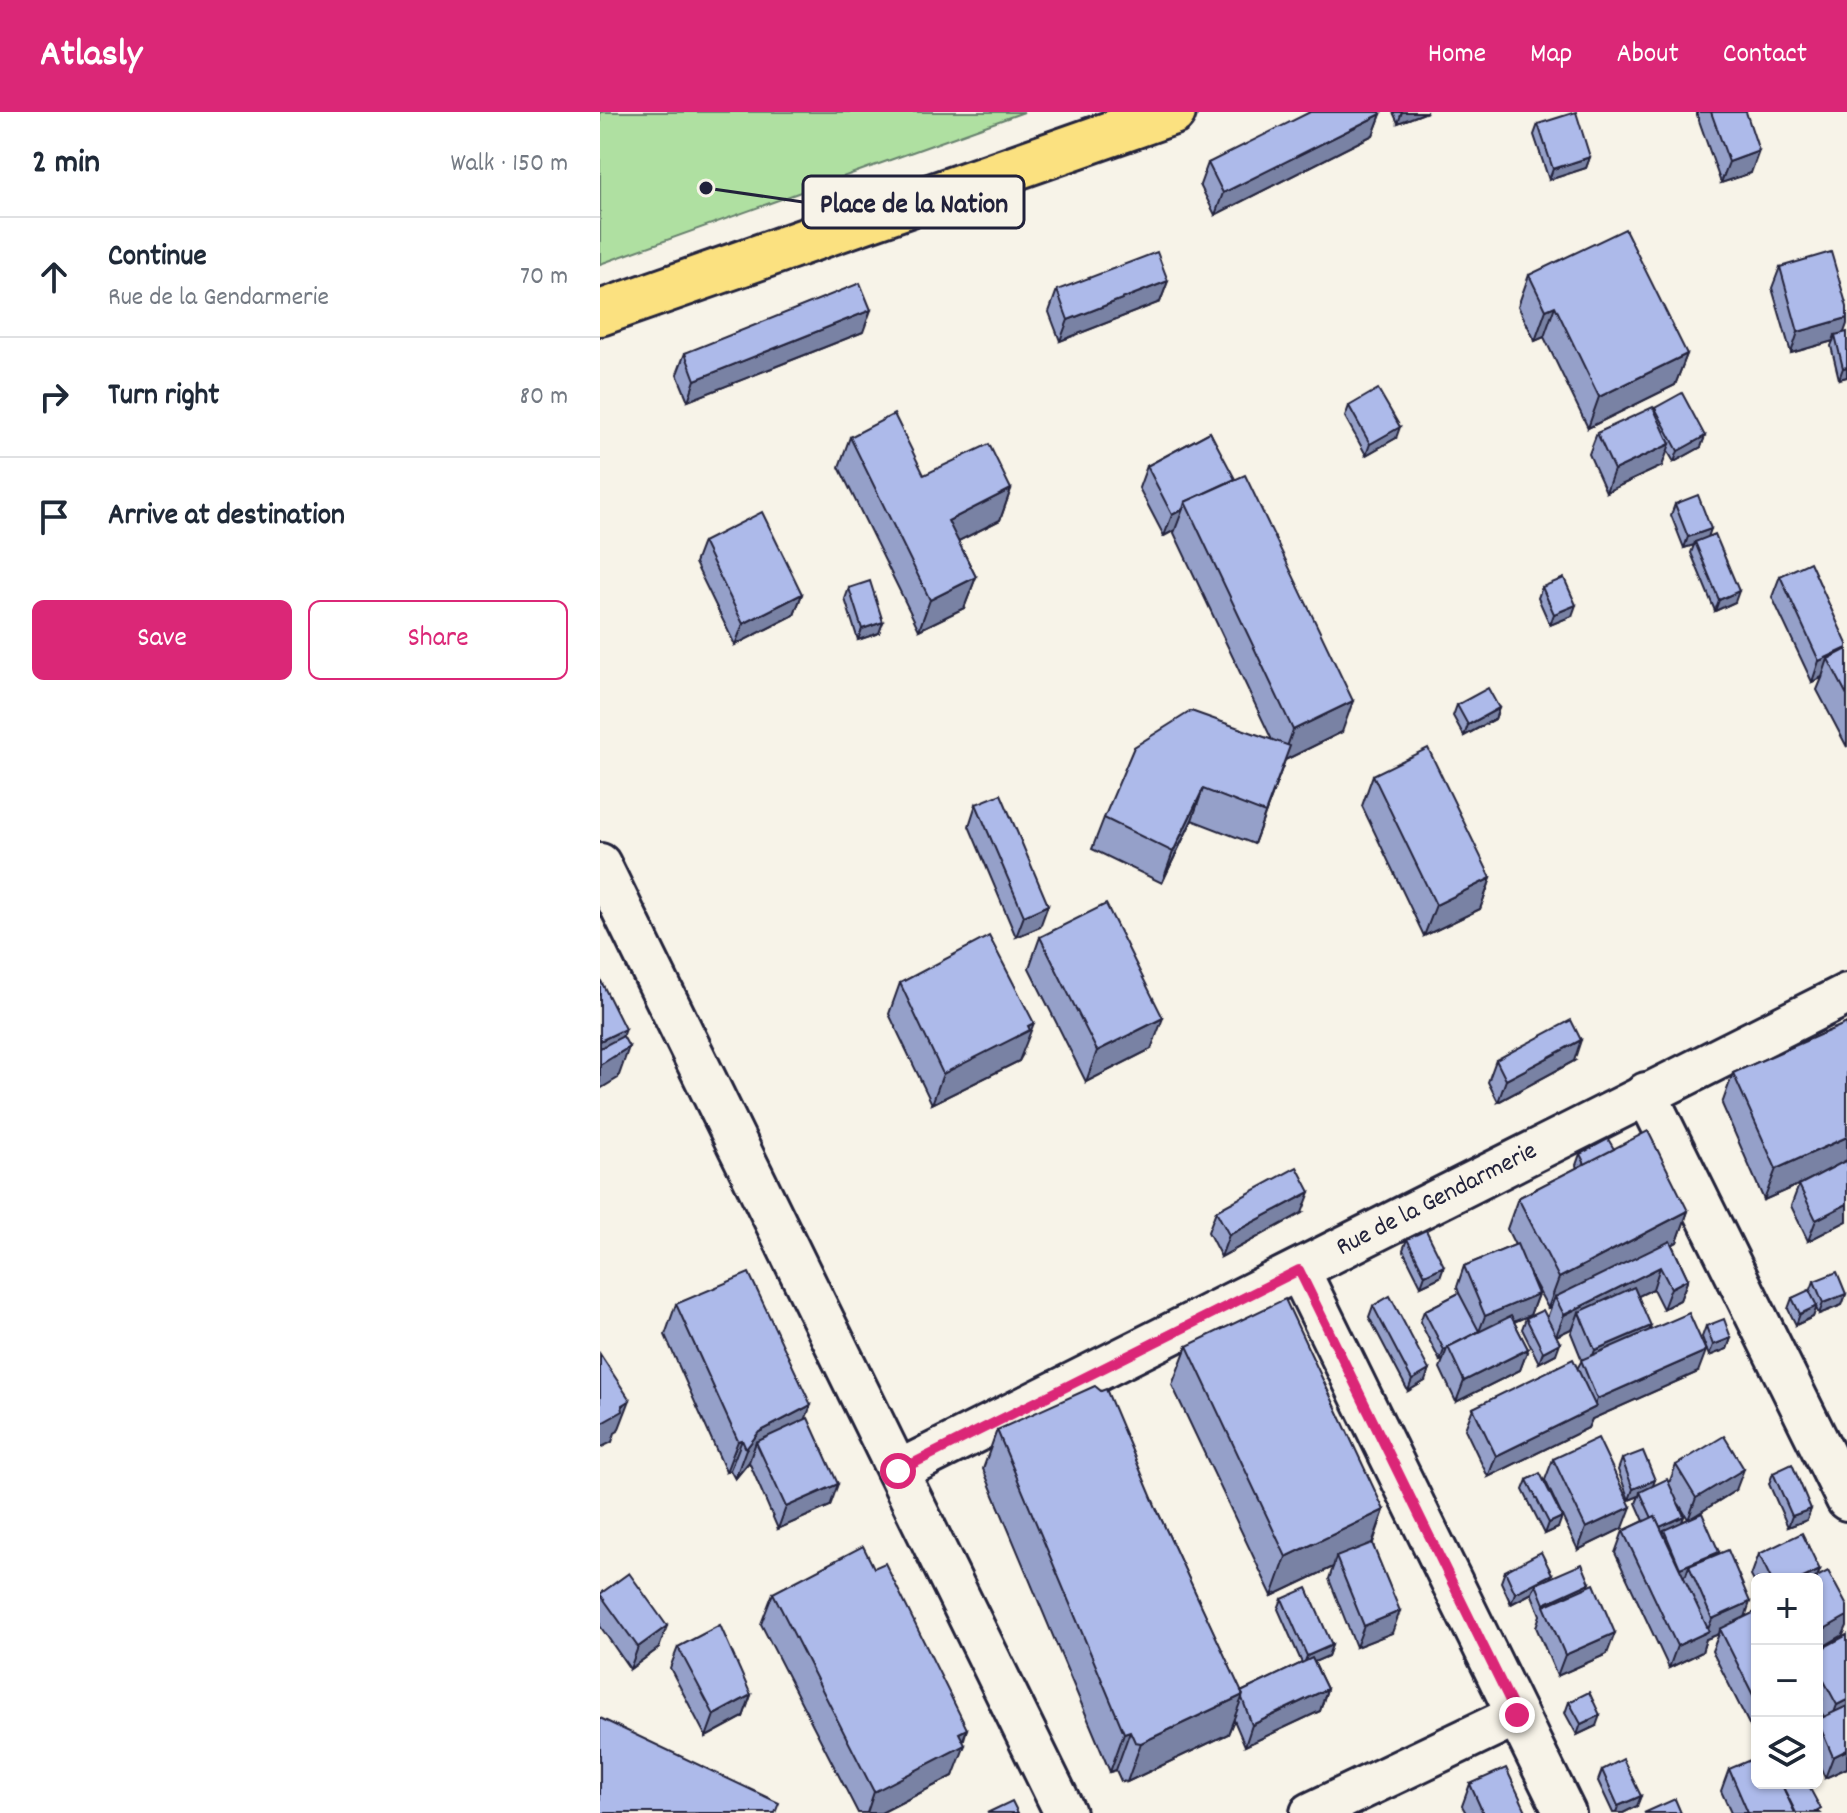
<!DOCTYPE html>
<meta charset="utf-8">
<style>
body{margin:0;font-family:Dekko,sans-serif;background:#f2f2f3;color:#1f2937}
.controls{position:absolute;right:24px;bottom:24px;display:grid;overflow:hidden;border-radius:12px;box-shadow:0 2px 6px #0004}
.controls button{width:72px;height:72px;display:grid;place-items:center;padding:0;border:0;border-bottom:2px solid #e0e1e3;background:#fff;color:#1f2937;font:40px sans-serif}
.stop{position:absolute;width:24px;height:24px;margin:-18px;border:6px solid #db2777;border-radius:50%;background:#fff}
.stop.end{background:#db2777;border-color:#fff;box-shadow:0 2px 8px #0008}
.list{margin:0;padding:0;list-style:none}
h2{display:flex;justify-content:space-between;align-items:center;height:104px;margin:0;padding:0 32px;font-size:34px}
h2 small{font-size:26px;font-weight:400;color:#747a83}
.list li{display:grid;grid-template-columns:52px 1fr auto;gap:24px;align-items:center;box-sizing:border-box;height:120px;padding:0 32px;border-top:2px solid #e0e1e3}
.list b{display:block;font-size:30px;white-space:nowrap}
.list p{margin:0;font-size:26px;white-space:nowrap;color:#747a83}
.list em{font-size:26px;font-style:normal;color:#747a83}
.actions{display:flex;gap:16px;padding:24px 32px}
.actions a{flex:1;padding:18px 0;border:2px solid #db2777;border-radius:12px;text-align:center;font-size:28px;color:#db2777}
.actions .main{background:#db2777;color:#fff}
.icon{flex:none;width:44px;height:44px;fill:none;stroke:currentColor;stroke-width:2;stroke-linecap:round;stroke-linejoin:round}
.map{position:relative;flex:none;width:1247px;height:1701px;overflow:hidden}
header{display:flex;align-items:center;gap:48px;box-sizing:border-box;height:112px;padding:0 40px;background:#db2777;color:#fff}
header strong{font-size:38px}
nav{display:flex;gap:44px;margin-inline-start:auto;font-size:28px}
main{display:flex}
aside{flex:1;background:#fff}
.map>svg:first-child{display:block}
.green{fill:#afe0a1;stroke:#68816e;stroke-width:2}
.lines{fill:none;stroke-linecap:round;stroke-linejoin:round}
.street-casing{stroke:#22223b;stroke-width:46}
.primary-casing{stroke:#22223b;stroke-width:50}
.street{stroke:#f7f3e8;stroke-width:40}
.primary{stroke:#fbe180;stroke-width:44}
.wall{fill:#95a0c9;stroke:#22223b;stroke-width:2;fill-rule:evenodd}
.shaded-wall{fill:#7982a4;stroke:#22223b;stroke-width:2}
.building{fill:#adbaea;stroke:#22223b;stroke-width:2}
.route{stroke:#db2777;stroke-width:10}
.labels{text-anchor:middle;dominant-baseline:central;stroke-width:8;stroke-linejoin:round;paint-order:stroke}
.street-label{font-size:26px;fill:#22223b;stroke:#f7f3e8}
.leader{fill:none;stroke:#22223b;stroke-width:3}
.callout-dot{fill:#22223b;stroke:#f7f3e8;stroke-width:3}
.callout{fill:#f7f3e8;stroke:#22223b;stroke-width:3}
.callout-label{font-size:28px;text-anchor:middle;font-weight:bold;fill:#22223b}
</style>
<header>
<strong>Atlasly</strong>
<nav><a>Home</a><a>Map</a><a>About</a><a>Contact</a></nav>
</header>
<main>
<aside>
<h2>2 min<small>Walk · 150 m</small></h2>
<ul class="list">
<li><svg class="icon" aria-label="ahead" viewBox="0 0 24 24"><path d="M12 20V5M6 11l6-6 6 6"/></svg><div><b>Continue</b><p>Rue de la Gendarmerie</p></div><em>70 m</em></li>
<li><svg class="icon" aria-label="right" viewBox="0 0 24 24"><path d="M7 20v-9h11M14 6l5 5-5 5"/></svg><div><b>Turn right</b></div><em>80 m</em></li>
<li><svg class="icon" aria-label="arrive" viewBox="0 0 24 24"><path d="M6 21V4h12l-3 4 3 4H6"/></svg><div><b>Arrive at destination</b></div></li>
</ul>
<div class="actions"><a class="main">Save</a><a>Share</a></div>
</aside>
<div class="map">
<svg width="1247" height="1701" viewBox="0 0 1247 1701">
<rect width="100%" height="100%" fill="#f7f3e8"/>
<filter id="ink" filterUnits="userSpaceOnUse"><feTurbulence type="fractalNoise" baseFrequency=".0125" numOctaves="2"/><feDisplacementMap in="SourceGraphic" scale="16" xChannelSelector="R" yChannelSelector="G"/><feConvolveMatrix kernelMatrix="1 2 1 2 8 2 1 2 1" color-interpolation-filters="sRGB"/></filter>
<g filter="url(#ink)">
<!-- green -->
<polygon class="green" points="0,0 424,0 0,152"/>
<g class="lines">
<!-- street casing -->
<g class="street-casing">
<g id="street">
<polyline points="0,752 465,1701"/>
<polyline points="1046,981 1247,1388"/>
<polyline points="699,1158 965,1701"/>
<polyline points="298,1359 1247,882"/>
<polyline points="711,1701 917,1603"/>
</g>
</g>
<!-- primary casing -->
<g class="primary-casing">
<polyline id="primary" points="0,201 573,0"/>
</g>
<!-- street -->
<use href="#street" class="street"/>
<!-- primary -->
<use href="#primary" class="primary"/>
</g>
<!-- wall -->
<g class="wall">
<polygon points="793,0 827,0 798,11"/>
<polygon points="1096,0 1146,0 1151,61 1121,71"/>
<polygon points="781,2 773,23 615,103 600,73 608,51"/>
<polygon points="938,12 990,45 986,56 949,68 934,23"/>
<polygon points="1180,155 1244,221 1247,265 1239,267 1231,234 1233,229 1191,241 1172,176"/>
<polygon points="929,163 1087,242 1075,273 988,316 944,225 935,229 918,194"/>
<polygon points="568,169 560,190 460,229 449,200 457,178"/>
<polygon points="263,220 88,289 77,262 85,241"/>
<polygon points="749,294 796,326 766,343 745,305"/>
<polygon points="1055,296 1105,324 1101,335 1074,350 1067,338 1062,354 1006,380 989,342 997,321 1054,298"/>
<polygon points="610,320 742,620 685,648 654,732 592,708 562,771 492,737 504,706 672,628 574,421 575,418 564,424 539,376 547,354"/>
<polygon points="250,325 324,363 411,377 400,408 358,429 376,465 364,496 319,518 239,355"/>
<polygon points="1075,392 1108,424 1135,490 1115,499 1091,441 1094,433 1084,436 1071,403"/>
<polygon points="103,430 202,482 194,503 135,533 95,451"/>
<polygon points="1180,464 1247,532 1247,635 1217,578 1222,566 1212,570 1172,485"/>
<polygon points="942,475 972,504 950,513 938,486"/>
<polygon points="249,476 283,510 279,521 258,528 245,487"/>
<polygon points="857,593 899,596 895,607 864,624 853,604"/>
<polygon points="773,663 891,766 880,797 824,824 762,694"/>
<polygon points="376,692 440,815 416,825 369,714"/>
<polygon points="440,825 551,937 486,970 429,856"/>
<polygon points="300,871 423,942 419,949 332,992 289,902"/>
<polygon points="1247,911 1247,1109 1208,1129 1191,1094 1199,1073 1202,1071 1164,1088 1122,992 1133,961"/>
<polygon points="896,948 974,949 898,990 888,970"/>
<polygon points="1014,1037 1088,1099 1077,1130 1072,1133 1088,1167 1080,1188 1063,1197 1053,1177 1038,1184 1050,1218 1098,1260 992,1307 988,1316 888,1365 865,1317 873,1296 977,1257 982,1248 971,1221 973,1216 956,1224 956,1242 939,1251 922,1217 926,1206 947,1206 951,1195 948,1196 926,1155 938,1182 930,1203 914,1210 928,1237 920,1258 856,1290 840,1256 843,1248 840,1249 820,1210 824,1199 859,1181 857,1175 864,1154 915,1133 907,1117 918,1086 977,1056 976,1053 980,1042"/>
<polygon points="616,1099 702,1101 621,1145 608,1120"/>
<polygon points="807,1127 840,1165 821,1174 803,1138"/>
<polygon points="1214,1169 1246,1182 1242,1193 1219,1202 1216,1196 1213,1205 1196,1213 1188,1197 1192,1186 1210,1180"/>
<polygon points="76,1192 205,1307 230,1394 178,1417 149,1350 135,1367 130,1358 126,1360 65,1223"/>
<polygon points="773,1194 825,1269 808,1279 769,1205"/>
<polygon points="1106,1214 1131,1226 1127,1237 1109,1244 1102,1225"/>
<polygon points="587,1234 784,1398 773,1431 792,1521 756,1535 729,1467 733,1455 672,1484 572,1273"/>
<polygon points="397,1318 557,1398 641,1580 702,1551 678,1497 682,1487 732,1533 728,1544 714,1550 727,1577 720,1599 645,1634 634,1608 628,1622 527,1670 521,1669 516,1658 510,1660 383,1357"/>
<polygon points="953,1347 1023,1416 978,1438 945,1368"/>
<path d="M1022 1347 1053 1374 1069 1371 1076 1353 1136 1378 1091 1406 1118 1442 1145 1505 1157 1499V1628L1112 1539 1119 1522 1106 1527 1102 1540 1069 1556 1015 1441 1023 1419 1044 1409 1036 1391 1039 1384 1029 1388 1018 1358ZM1079 1392 1088 1407 1082 1410 1084 1404Z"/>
<polygon points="1173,1361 1211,1397 1207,1408 1188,1415 1169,1372"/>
<polygon points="927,1368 958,1416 945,1422 923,1378"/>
<polygon points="1159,1442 1220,1458 1217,1465 1243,1523 1217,1467 1157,1467 1157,1475 1151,1464"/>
<polygon points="905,1459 952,1462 951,1465 990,1474 1007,1542 957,1564 936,1515 940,1503 932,1483 932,1481 911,1492 901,1470"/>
<polygon points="173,1481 367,1617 353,1664 281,1701 258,1701 161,1512"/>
<polygon points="0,1482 59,1536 30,1557 0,1514"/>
<polygon points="1247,1523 1247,1656 1225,1666 1217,1648 1217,1608 1224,1605 1219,1596 1217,1603 1217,1539"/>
<polygon points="78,1535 151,1583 143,1605 106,1625 70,1556"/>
<polygon points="969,1590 996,1614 977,1623 965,1601"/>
<polygon points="1129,1657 1182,1673 1220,1701 1131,1701 1121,1679"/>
<polygon points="1002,1658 1037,1694 1023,1701 1013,1701 998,1669"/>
<polygon points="870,1672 927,1701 866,1701 862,1694"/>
</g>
<!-- shaded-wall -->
<g class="shaded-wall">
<polygon points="802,0 827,0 798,11"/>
<polygon points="781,2 773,23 615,103 623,81"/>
<polygon points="1159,39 1151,61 1121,71 1129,50"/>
<polygon points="990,45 986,56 949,68 953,57"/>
<polygon points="568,169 560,190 460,229 468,208"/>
<polygon points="955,194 944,225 935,229 946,198"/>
<polygon points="271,198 263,220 88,289 95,268"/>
<polygon points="1247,206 1247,212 1242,226 1235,223 1233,229 1191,241 1198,220"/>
<polygon points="1087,242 1075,273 988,316 999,285"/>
<polygon points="1247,255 1247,265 1239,267 1243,256"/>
<polygon points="800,315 796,326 766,343 770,332"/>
<polygon points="1105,324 1101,335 1074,350 1078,339"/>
<polygon points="1070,332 1062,354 1006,380 1014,358"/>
<polygon points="411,377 400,408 337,440 348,409"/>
<polygon points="583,397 575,418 564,424 572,403"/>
<polygon points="1111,417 1107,428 1095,430 1094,433 1084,436 1088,425"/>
<polygon points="376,465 364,496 319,518 330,488"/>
<polygon points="1139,479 1135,490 1115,499 1119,488"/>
<polygon points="202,482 194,503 135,533 143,512"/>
<polygon points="976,493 972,504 950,513 954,502"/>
<polygon points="283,510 279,521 258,528 262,517"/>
<polygon points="1247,536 1247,539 1228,547 1222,565 1212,570 1219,549"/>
<polygon points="753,589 742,620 685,648 654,732 685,648 682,649 693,618"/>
<polygon points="899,596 895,607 864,624 868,613"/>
<polygon points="603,677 592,708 562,771 573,740"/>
<polygon points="891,766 880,797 824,824 836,793"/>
<polygon points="448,793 440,815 416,825 424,804"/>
<polygon points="563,906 551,937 486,970 497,939"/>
<polygon points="434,911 419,949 332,992 343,962"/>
<polygon points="25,917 15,944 29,935 18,966 0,977 0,929"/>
<polygon points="981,928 974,949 898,990 906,968"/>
<polygon points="1247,1025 1247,1051 1164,1088 1176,1057"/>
<polygon points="710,1080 702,1101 621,1145 629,1123"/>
<polygon points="1247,1092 1247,1109 1208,1129 1216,1108"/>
<polygon points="1088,1099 1077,1130 958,1191 955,1185 951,1195 948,1196 959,1166"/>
<polygon points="844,1154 840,1165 821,1174 825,1163"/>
<polygon points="1060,1155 1053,1177 983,1211 979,1200 973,1216 956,1224 964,1203"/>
<polygon points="1088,1167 1080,1188 1063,1197 1071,1176"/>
<polygon points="938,1182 930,1203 877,1225 885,1204"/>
<polygon points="1246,1182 1242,1193 1219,1202 1223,1191"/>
<polygon points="1217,1194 1213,1205 1196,1213 1200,1202"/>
<polygon points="1051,1214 1043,1236 987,1260 995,1238"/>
<polygon points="1131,1226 1127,1237 1109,1244 1113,1233"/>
<polygon points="960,1231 956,1242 939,1251 943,1240"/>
<polygon points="847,1237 843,1248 840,1249 844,1238"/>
<polygon points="928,1237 920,1258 856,1290 864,1269"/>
<polygon points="1106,1239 1098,1260 992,1307 988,1316 888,1365 896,1344 994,1296 997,1287"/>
<polygon points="829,1258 825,1269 808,1279 812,1268"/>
<polygon points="30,1288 18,1319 15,1321 12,1330 0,1336 0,1312"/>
<polygon points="211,1293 199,1324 156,1330 149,1350 135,1367 146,1337 159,1320"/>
<polygon points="142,1328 130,1358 126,1360 138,1329"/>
<polygon points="1144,1357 1136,1378 1088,1408 1096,1386"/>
<polygon points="1055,1368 1051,1379 1040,1380 1039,1384 1029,1388 1033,1377"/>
<polygon points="238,1372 230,1394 178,1417 186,1395"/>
<polygon points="1031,1395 1023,1416 978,1438 986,1416"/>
<polygon points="1211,1397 1207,1408 1188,1415 1192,1404"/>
<polygon points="784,1398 770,1437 736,1445 733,1455 672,1484 686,1445"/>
<polygon points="1084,1404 1080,1415 1064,1418 1062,1423 1057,1416"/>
<polygon points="962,1405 958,1416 945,1422 949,1411"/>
<polygon points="1119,1440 1115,1451 1089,1454 1086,1463 1076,1467 1080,1456"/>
<polygon points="1220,1458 1216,1467 1201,1467"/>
<polygon points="952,1462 948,1473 936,1472 932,1481 911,1492 915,1481"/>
<polygon points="990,1471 986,1482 944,1494 944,1492"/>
<polygon points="1150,1490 1143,1512 1120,1517 1119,1522 1106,1527 1102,1540 1069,1556 1077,1534 1107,1520 1112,1507"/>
<polygon points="800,1499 792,1521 756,1535 764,1514"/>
<polygon points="1247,1504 1247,1514 1243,1523 1217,1538 1217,1521"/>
<polygon points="67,1514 59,1536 30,1557 38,1535"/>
<polygon points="1015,1521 1007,1542 957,1564 965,1543"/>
<polygon points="732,1533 728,1544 703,1555 707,1544"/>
<polygon points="727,1577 720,1599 645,1634 652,1613"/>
<polygon points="151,1583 143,1605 106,1625 114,1603"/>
<polygon points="643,1583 628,1622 527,1670 541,1631"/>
<polygon points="1222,1588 1217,1603 1217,1591"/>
<polygon points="1247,1588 1247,1605 1229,1614 1237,1593"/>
<polygon points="1000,1603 996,1614 977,1623 981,1612"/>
<polygon points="367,1617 360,1635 365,1633 353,1664 281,1701 267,1701 274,1680 359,1621"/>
<polygon points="530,1619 516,1658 510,1660 524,1621"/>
<polygon points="1247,1638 1247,1656 1225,1666 1233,1645"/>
<polygon points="1041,1684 1037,1694 1023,1701 1016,1701 1018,1694"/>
</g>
<!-- building -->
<g class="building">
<polygon points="710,0 780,0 781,2 623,81 608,51"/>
<polygon points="976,0 990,45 953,57 938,12"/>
<polygon points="1111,0 1146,0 1159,39 1129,50"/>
<polygon points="1025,117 1087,242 999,285 955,194 946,198 929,163"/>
<polygon points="557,140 568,169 468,208 457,178"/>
<polygon points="1231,140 1247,195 1247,206 1198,220 1180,155"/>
<polygon points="260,171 271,198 95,268 85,241"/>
<polygon points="1247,220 1247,255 1243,256 1235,223"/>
<polygon points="778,277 800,315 770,332 749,294"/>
<polygon points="1082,281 1105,324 1078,339 1055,296"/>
<polygon points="1053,295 1070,332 1014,358 997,321"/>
<polygon points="294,302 324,363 389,332 411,377 348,409 376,465 330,488 250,325"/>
<polygon points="610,320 635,367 585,390 583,397 572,403 547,354"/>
<polygon points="645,363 753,589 693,618 585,390"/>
<polygon points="1098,383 1111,417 1088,425 1075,392"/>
<polygon points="162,400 202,482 143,512 103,430"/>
<polygon points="1115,422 1139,479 1119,488 1095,430"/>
<polygon points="1210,450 1247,532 1247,536 1219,549 1180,464"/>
<polygon points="964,466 976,493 954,502 942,475"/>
<polygon points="270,469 283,510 262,517 249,476"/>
<polygon points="1247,537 1247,583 1228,547"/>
<polygon points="888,576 899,596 868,613 857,593"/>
<polygon points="591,599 690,634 665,701 603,677 573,740 504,706 534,635"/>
<polygon points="828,636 891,766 836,793 773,663"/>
<polygon points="401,682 448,793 424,804 376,692"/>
<polygon points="506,792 563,906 497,939 440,825"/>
<polygon points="389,824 434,911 428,914 430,918 343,962 300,871"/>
<polygon points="0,867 25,917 0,929"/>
<polygon points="971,908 981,928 906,968 896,948"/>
<polygon points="1247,911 1247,1025 1176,1057 1133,961"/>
<polygon points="23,924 29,935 0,953 0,936"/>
<polygon points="1048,1019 1088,1099 959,1166 918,1086"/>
<polygon points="1008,1027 1014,1037 985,1052 980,1042"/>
<polygon points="1247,1048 1247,1092 1216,1108 1199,1073"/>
<polygon points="697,1055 710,1080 629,1123 616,1099"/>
<polygon points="826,1118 844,1154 825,1163 807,1127"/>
<polygon points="1070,1129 1088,1167 1071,1176 1060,1155 964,1203 955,1185"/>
<polygon points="917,1132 938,1182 885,1204 864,1154"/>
<polygon points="1237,1160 1246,1182 1223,1191 1214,1169"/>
<polygon points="149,1161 211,1293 159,1320 146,1337 142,1328 138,1329 76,1192"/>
<polygon points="1034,1175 1051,1214 995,1238 979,1200"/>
<polygon points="1209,1178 1217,1194 1200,1202 1192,1186"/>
<polygon points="859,1181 879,1219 848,1235 848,1236 844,1238 824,1199"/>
<polygon points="790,1184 829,1258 812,1268 773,1194"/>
<polygon points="685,1187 784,1398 686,1445 587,1234"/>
<polygon points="943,1198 960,1231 943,1240 926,1206"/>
<polygon points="1089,1201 1106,1239 997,1287 981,1248"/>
<polygon points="911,1204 928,1237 864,1269 848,1235"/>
<polygon points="1124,1207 1131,1226 1113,1233 1106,1214"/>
<polygon points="0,1242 30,1288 22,1293 23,1299 0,1312"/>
<polygon points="973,1247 996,1295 896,1344 873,1296"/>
<polygon points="495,1274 501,1279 506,1277 557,1398 643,1583 541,1631 535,1630 530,1619 524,1621 397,1318"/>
<polygon points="208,1306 238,1372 186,1395 156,1330"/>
<polygon points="1124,1324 1144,1357 1096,1386 1076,1353"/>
<polygon points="998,1326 1031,1395 986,1416 953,1347"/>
<polygon points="1043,1339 1055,1368 1033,1377 1022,1347"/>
<polygon points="1192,1352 1211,1397 1192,1404 1173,1361"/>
<polygon points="940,1361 962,1405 949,1411 927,1368"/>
<polygon points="1067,1367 1084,1404 1060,1415 1055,1404 1052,1406 1040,1380"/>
<polygon points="1102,1401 1119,1440 1080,1456 1064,1418"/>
<polygon points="1055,1404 1109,1519 1077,1534 1023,1419"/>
<polygon points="1202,1421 1220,1458 1201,1467 1171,1467 1159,1442"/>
<polygon points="772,1431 800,1499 764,1514 736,1445"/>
<polygon points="263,1434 274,1456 285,1451 367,1617 359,1621 365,1633 274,1680 173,1481"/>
<polygon points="1128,1438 1150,1490 1112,1507 1089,1454"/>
<polygon points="941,1440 952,1462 915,1481 905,1459"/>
<polygon points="982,1452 990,1471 944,1492 936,1472"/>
<polygon points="1228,1459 1247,1494 1247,1504 1217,1521 1217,1467 1213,1467"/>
<polygon points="29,1461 67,1514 38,1535 0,1482"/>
<polygon points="994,1472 1015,1521 965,1543 944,1494"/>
<polygon points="707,1476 732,1533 707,1544 682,1487"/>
<polygon points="1157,1499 1157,1591 1120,1517"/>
<polygon points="120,1513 151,1583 114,1603 78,1535"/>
<polygon points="1247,1523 1247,1588 1237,1593 1217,1556 1217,1539"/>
<polygon points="712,1546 727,1577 652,1613 642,1586 643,1583 641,1580"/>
<polygon points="1217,1578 1222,1588 1217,1591"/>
<polygon points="989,1580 1000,1603 981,1612 969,1590"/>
<polygon points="1247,1594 1247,1638 1233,1645 1217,1608"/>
<polygon points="0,1606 179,1691 175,1701 0,1701"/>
<polygon points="1157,1645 1157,1671 1181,1671 1195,1701 1148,1701 1129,1657"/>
<polygon points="1023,1647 1041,1684 1018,1694 1002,1658"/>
<polygon points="906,1656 927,1701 883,1701 870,1672"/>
<polygon points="1187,1671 1207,1671 1221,1697 1214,1701 1196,1701 1182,1673"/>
<polygon points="1075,1687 1081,1701 1044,1701"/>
<polygon points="412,1689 418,1701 387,1701"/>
</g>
</g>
<g class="lines" filter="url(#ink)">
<!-- route -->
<polyline class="route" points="298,1359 699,1158 917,1603"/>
</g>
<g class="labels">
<!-- street labels -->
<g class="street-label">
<text transform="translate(837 1088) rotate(-27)">Rue de la Gendarmerie</text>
</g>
</g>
<!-- callouts -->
<path class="leader" d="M106 76L203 90"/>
<circle class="callout-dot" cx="106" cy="76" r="8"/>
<rect class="callout" x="203" y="64" width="221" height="52" rx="8"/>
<g class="callout-label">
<text x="314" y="100">Place de la Nation</text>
</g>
</svg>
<div class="controls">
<button>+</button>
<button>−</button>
<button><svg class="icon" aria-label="layers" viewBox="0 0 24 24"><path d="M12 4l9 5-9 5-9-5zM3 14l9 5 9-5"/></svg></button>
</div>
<div class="stop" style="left:298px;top:1359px"></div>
<div class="stop end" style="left:917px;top:1603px"></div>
</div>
</main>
